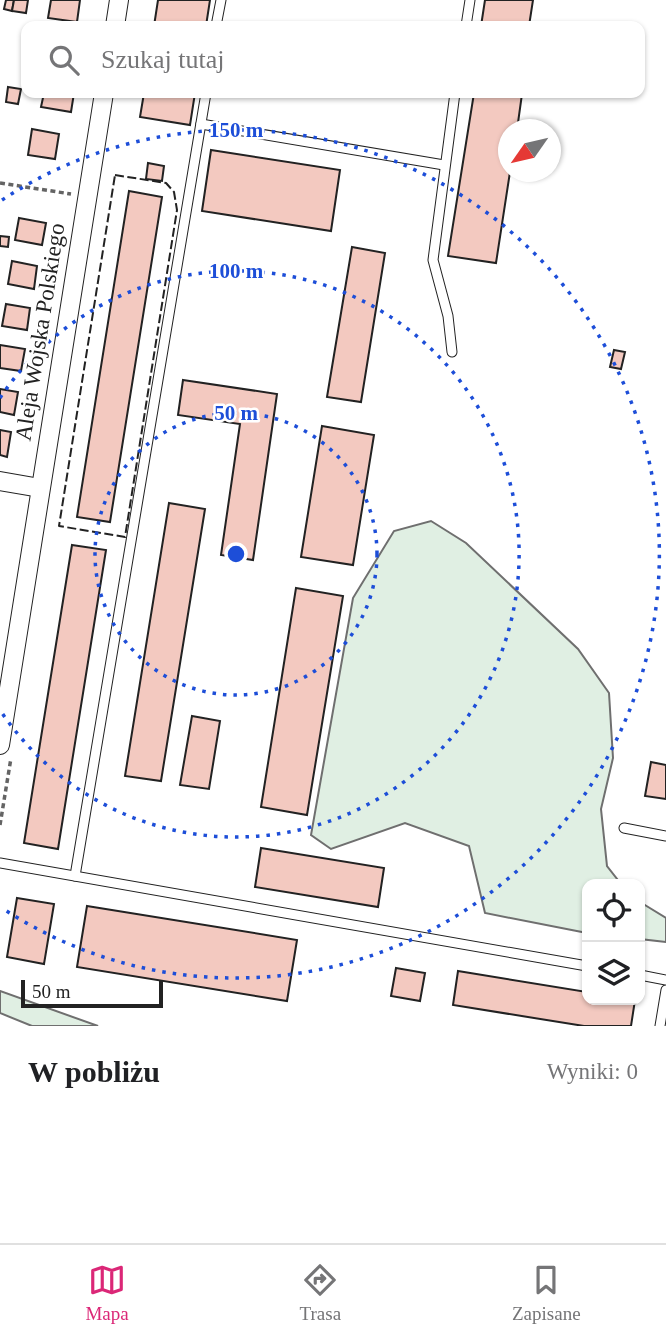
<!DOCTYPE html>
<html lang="pl">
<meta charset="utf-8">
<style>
body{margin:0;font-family:"Times New Roman",serif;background:#f6f6f6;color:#202124}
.controls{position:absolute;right:21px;bottom:21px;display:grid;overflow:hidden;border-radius:14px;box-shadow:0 2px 5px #0004}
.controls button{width:63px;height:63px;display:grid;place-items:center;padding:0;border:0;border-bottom:2px solid #e0e0e0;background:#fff;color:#202124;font:35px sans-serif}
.compass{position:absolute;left:498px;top:119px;width:63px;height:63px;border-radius:50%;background:#fff;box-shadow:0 2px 5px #0004;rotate:236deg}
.scale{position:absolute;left:21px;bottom:18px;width:142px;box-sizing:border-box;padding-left:7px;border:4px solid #222;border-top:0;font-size:19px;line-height:24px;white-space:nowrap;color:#222;-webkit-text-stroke:5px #fff;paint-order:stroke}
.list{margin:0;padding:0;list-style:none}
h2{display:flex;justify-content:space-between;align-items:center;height:91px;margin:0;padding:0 28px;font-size:30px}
h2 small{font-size:23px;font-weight:400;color:#757577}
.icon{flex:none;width:38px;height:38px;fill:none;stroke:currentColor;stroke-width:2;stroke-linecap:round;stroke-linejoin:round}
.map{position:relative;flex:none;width:666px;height:1026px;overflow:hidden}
.search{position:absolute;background:#fff;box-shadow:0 2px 5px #0004;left:21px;right:21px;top:21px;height:77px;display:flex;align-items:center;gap:18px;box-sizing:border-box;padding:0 24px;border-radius:14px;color:#757577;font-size:26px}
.sheet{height:217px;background:#fff}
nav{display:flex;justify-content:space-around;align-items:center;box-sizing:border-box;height:98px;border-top:2px solid #e0e0e0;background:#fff;font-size:19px;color:#757577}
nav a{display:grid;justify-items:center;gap:4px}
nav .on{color:#db2777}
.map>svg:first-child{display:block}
.green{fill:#e0efe3;stroke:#6f6f6f;stroke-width:2}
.building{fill:#f3c9c0;stroke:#222;stroke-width:2}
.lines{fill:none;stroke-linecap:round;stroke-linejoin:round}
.service-casing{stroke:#222;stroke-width:11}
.minor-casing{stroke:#222;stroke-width:20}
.path{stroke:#646464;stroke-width:3.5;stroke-dasharray:5 3.5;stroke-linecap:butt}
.service{stroke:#fff;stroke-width:9}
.minor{stroke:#fff;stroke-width:18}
.fence{stroke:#222;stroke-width:2;stroke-dasharray:9 3.5;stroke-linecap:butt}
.ring{fill:none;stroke:#1d4ed8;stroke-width:3.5;stroke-dasharray:3.5 7}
.labels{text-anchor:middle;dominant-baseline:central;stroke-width:5;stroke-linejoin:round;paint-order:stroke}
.street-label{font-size:23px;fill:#222;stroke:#fff}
.centre{fill:#1d4ed8;stroke:#fff;stroke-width:3.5}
.ring-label{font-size:21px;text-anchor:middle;font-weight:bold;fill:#1d4ed8;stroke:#fff;stroke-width:5;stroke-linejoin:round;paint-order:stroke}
</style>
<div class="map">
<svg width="666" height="1026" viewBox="0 0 666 1026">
<rect width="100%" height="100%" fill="#fff"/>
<!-- green -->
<g class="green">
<polygon points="431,521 466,543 578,649 609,693 613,758 601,809 607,866 621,884 587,884 587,933 485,913 469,846 405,823 331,849 311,835 353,598 394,531"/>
<polygon points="640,902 666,918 666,942 640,939"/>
<polygon points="0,991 98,1026 32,1026 0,1013"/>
</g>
<!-- building -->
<g class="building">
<polygon points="6,0 14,0 12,11 4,9"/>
<polygon points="14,0 28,0 26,13 12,11"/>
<polygon points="51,0 80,0 77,22 48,18"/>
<polygon points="158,0 210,0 206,26 154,26"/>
<polygon points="485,0 533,0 529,26 481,26"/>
<polygon points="8,87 21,89 18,104 6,102"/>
<polygon points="44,93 74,93 71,112 41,107"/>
<polygon points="144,93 195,93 190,125 140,117"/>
<polygon points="474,93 522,94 517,130 508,130 510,172 496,263 448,256"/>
<polygon points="32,129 59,134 55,159 28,155"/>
<polygon points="211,150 340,170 331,231 202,211"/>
<polygon points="148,163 164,166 162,181 146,179"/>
<polygon points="129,191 162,197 110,522 77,517"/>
<polygon points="19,218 46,223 42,245 15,240"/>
<polygon points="0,236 9,237 8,247 0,246"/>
<polygon points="352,247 385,253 361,402 327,397"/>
<polygon points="12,261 37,266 34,289 8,284"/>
<polygon points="6,304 30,308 27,330 2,326"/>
<polygon points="0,345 25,349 21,371 0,368"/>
<polygon points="614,350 625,352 621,369 610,367"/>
<polygon points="183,380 277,394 253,560 221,555 240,424 178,415"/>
<polygon points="0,389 18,392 14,415 0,412"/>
<polygon points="322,426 374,435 353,565 301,557"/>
<polygon points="0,430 11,432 7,457 0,455"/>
<polygon points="169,503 205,509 161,781 125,776"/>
<polygon points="72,545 106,550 58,849 24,843"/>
<polygon points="296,588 343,596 307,815 261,807"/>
<polygon points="192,716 220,721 209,789 180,785"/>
<polygon points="651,762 666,765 666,799 645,796"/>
<polygon points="261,848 384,868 378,907 255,887"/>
<polygon points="17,898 54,904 44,964 7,957"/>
<polygon points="87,906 297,940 287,1001 77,967"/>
<polygon points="396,968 425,973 420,1001 391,996"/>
<polygon points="458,971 587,992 587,1000 635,1000 631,1026 584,1026 453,1005"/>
</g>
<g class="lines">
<!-- service casing -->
<g class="service-casing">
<g id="service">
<polyline points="216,26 221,0"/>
<polyline points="466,26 470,0"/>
<polyline points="201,124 444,165"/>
<polyline points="452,352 448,316 433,260 455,93"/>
<polyline points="624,828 666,836"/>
<polyline points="0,863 587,966"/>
<polyline points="75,876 206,93"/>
<polyline points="640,975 666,980"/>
<polyline points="660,1026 666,990"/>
</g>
</g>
<!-- minor casing -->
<g class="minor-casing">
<g id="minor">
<polyline points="115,26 119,0"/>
<polyline points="0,481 40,488"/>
<polyline points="0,745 104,93"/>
</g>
</g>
<!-- path -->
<g class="path">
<polyline points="0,183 71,194"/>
<polyline points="0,825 11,758"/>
</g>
<!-- service -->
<use href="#service" class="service"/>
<!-- minor -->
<use href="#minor" class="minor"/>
<!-- fence -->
<polygon class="fence" points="115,175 166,183 174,192 177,210 125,537 59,526"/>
</g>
<!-- distance rings -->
<g class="ring">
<circle cx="236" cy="554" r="141"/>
<path d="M0 398A283 283 0 1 1 0 710"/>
<path d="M2 200A424 424 0 1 1 2 908"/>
</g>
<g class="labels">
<!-- street labels -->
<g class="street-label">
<text transform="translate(40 332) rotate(-81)">Aleja Wojska Polskiego</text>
</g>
</g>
<circle cx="236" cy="554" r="10" class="centre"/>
<g class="ring-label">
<text x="236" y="137">150 m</text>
<text x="236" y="278">100 m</text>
<text x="236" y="420">50 m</text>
</g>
</svg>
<div class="controls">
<button><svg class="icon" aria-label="locate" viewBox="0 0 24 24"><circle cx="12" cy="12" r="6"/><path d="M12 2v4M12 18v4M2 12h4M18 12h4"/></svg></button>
<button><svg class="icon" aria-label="layers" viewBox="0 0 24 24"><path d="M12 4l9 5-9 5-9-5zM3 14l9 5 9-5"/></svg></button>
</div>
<svg class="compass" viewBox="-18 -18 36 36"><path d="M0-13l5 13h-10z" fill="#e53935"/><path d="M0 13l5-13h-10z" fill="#757577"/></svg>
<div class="scale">50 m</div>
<div class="search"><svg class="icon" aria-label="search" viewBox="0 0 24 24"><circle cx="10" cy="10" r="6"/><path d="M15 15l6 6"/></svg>Szukaj tutaj</div>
</div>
<section class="sheet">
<h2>W pobliżu<small>Wyniki: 0</small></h2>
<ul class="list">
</ul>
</section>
<nav>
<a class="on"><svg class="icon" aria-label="map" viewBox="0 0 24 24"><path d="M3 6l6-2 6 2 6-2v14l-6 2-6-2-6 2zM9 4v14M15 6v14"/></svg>Mapa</a>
<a><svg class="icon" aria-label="directions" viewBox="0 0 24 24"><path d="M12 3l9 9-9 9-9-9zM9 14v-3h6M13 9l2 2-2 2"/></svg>Trasa</a>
<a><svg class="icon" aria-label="saved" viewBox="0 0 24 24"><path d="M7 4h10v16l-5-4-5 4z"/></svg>Zapisane</a>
</nav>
